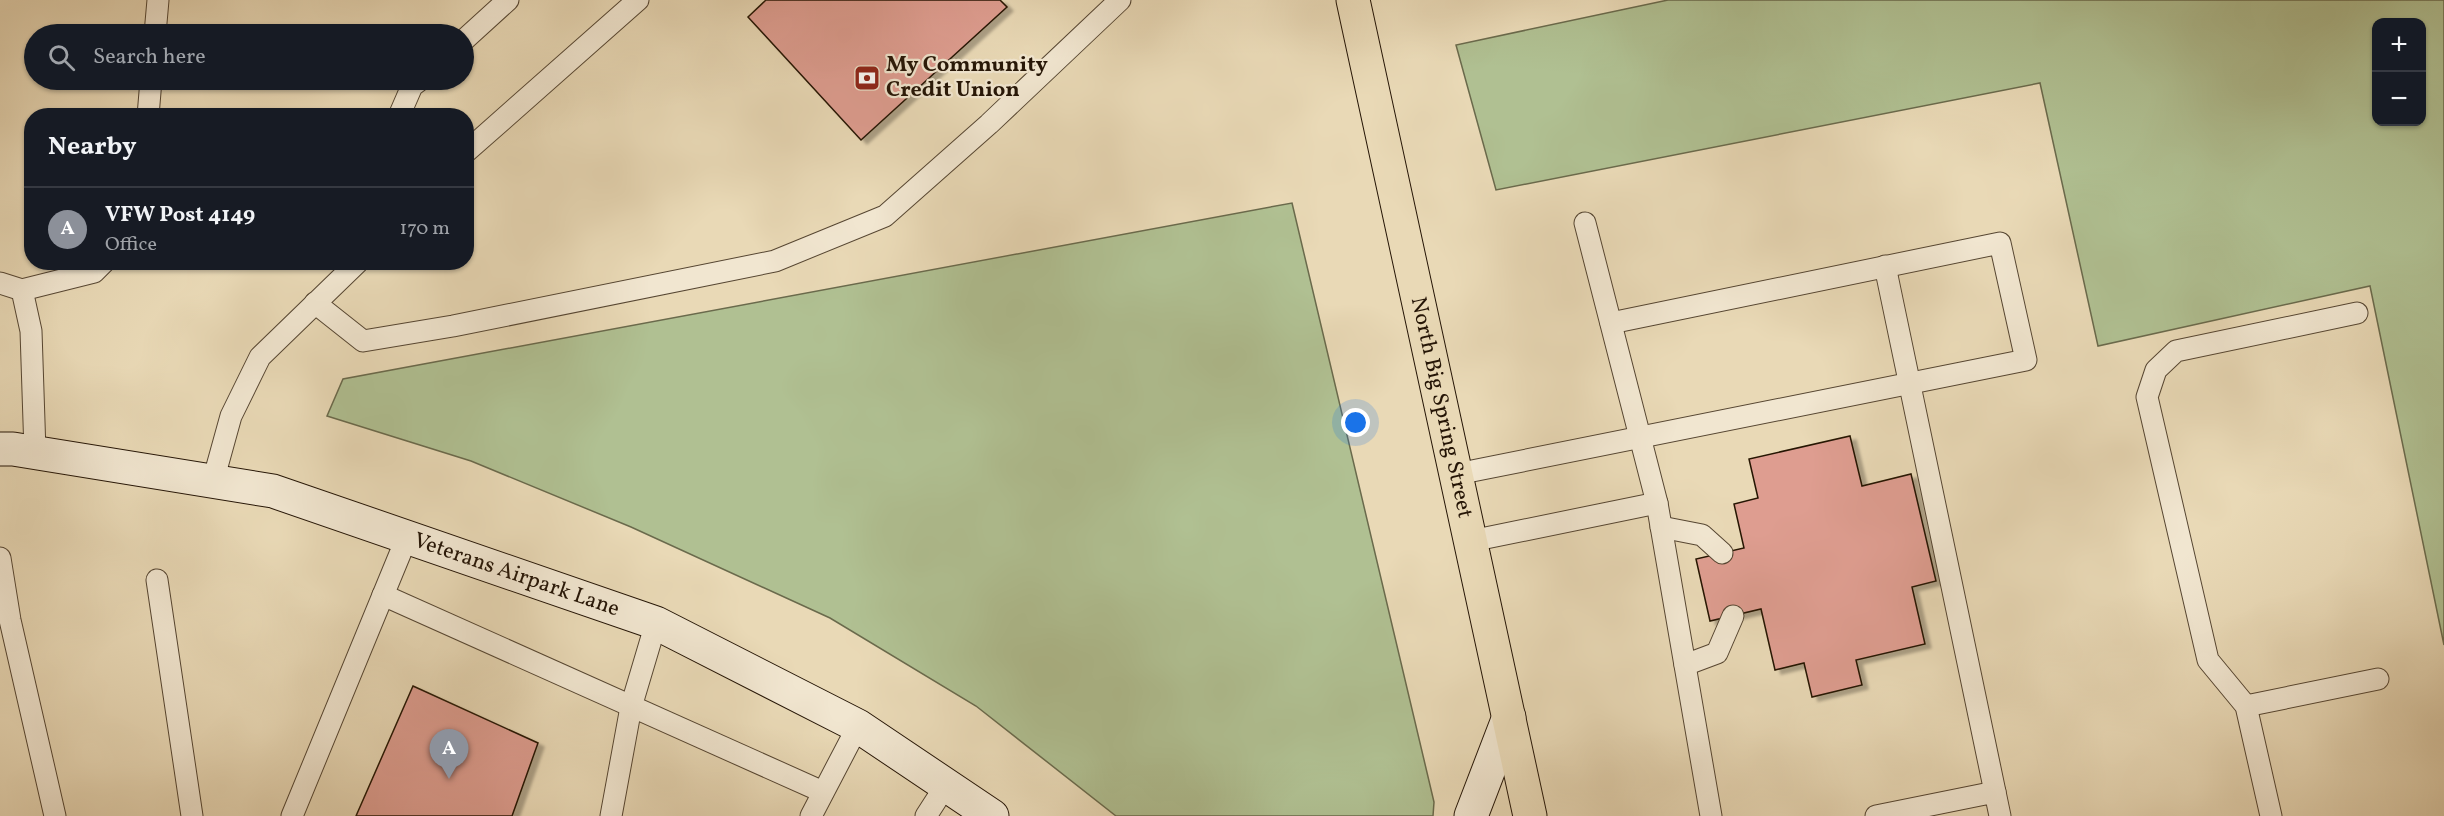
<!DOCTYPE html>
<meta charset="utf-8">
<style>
body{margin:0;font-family:Vollkorn,serif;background:#20242c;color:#f1f3f6}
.controls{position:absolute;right:18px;top:18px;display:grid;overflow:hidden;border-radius:12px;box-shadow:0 2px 4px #0004}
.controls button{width:54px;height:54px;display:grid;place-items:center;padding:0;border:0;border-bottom:2px solid #363941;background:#171b24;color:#f1f3f6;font:30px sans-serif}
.you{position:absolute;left:1356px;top:423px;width:21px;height:21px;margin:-15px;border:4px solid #fff;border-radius:50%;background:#1a73e8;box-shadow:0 0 0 9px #1a73e833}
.badge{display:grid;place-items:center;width:39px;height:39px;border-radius:50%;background:#8c9099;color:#fff;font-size:20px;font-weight:700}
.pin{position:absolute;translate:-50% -50px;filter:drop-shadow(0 2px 3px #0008)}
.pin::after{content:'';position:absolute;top:32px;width:21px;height:18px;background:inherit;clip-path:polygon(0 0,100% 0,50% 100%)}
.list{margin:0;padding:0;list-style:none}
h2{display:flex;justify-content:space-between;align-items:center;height:78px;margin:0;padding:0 24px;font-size:26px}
h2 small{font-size:20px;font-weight:400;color:#9ea1a6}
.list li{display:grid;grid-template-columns:39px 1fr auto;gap:18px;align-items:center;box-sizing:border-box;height:84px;padding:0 24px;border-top:2px solid #363941}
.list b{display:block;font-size:22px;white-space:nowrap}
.list p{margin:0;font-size:20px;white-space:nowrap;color:#9ea1a6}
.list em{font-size:20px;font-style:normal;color:#9ea1a6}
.icon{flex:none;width:33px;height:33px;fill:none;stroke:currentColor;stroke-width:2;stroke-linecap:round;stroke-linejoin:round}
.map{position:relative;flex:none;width:2444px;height:816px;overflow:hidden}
.search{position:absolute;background:#171b24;box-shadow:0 2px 4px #0004;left:24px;top:24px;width:450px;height:66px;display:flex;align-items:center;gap:15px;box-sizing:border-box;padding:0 21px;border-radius:33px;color:#9ea1a6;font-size:22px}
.panel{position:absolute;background:#171b24;box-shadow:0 2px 4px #0004;left:24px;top:108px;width:450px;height:162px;border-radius:24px}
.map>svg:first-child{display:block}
.green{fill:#b0c092;stroke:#6a6a4c;stroke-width:1.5;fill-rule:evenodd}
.building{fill:#de9d90;stroke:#251506;stroke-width:1.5;filter:url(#shadow)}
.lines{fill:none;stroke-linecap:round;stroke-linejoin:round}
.lane-casing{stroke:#564632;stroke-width:23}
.secondary-casing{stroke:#251506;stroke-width:35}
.highway-casing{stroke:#251506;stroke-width:35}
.lane{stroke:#f1e6d0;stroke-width:21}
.secondary{stroke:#f1e6d0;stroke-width:33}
.highway{stroke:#e9d9b6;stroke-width:33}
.labels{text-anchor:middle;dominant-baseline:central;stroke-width:4.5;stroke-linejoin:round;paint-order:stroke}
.poi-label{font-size:22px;font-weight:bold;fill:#251506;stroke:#f1e6d0;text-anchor:start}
.street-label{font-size:22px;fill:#251506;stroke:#f1e6d0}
</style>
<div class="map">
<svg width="2444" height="816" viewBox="0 0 2444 816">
<defs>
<filter id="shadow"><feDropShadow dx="6" dy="4" stdDeviation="1.5" flood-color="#0004"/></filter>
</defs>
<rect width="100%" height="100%" fill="#e9d9b6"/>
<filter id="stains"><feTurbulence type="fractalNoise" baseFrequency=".00333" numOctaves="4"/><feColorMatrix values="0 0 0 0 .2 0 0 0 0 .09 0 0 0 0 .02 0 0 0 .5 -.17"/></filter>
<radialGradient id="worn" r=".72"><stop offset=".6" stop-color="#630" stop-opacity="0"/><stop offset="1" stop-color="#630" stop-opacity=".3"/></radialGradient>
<!-- green -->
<g class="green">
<path d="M1668 0H2444V645L2370 286 2098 346 2040 83 1496 190 1456 45ZM2422 22V122H2376V22Z"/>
<polygon points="1292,203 1434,802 1433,816 1116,816 976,706 830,618 631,527 471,461 327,416 343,379"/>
</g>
<!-- building -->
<g class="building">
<polygon points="766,0 1000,0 1007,7 861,140 748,17"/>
<polygon points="1850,436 1862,486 1911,474 1936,581 1912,587 1925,644 1856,660 1862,685 1812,697 1804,663 1775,670 1761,609 1710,621 1696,559 1744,548 1734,504 1758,498 1749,459"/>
<polygon points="413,686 538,743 512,816 356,816"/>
</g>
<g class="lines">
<!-- lane casing -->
<g class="lane-casing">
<g id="lane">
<polyline points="155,34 158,0"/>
<polyline points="464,40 508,0"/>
<polyline points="148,116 151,80"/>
<polyline points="399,116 412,86 420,80"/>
<polyline points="466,152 638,0"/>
<polyline points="1585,223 1657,503 1711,816"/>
<polyline points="1885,266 1995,792"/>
<polyline points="0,283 22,290 31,331 35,452"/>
<polyline points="22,290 94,272 104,262"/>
<polyline points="315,303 363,341 453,326 775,261 885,216 989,124 1120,0"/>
<polyline points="1457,474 2026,360 2000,243 1611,323"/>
<polyline points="213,481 231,416 260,357 358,262"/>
<polyline points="1661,527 1702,535 1722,553"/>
<polyline points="1471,541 1657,503"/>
<polyline points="0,558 10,620 55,816"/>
<polyline points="157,580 192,816"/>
<polyline points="383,595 823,792"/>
<polyline points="1685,665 1717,653 1733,616"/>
<polyline points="2246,706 2378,679"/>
<polyline points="292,816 407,537"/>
<polyline points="611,816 631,707 656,623"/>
<polyline points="811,816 858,726"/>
<polyline points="926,816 946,785"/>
<polyline points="1876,816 1995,792 2000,816"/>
<polyline points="2271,816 2246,706 2208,660 2147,397 2156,370 2176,351 2357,313"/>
</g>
</g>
<!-- secondary casing -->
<g class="secondary-casing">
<g id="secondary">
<path id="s1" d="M0 449H13L273 491 656 623 858 726 992 816"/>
<polyline points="1471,816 1509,717"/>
</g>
</g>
<!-- highway casing -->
<g class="highway-casing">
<g id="highway">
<path id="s2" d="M1353 0 1530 816"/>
</g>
</g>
<!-- lane -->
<use href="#lane" class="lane"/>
<!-- secondary -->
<use href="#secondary" class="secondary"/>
<!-- highway -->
<use href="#highway" class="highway"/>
</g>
<!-- icons -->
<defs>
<g id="bank-square" transform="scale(1.35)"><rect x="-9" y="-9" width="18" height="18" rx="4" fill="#8f2418" stroke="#f1e6d0"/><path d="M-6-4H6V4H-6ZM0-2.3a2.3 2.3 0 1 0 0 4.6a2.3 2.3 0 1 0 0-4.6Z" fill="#fff"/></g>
</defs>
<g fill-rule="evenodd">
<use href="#bank-square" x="867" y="78"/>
</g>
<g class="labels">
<!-- poi labels -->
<g class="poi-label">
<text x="886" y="65">My Community<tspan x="886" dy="25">Credit Union</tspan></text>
</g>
<!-- street labels -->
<g class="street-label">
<text stroke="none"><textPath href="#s2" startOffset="417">North Big Spring Street</textPath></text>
<text stroke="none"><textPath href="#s1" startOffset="534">Veterans Airpark Lane</textPath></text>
</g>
</g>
<rect width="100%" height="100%" filter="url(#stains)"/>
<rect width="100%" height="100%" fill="url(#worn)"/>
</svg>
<div class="controls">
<button>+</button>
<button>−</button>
</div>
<div class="you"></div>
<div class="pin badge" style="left:449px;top:779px">A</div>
<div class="search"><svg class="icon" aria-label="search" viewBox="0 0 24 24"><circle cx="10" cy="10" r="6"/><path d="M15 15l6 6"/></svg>Search here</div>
<section class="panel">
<h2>Nearby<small></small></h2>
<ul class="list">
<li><span class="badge">A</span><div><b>VFW Post 4149</b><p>Office</p></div><em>170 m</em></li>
</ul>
</section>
</div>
